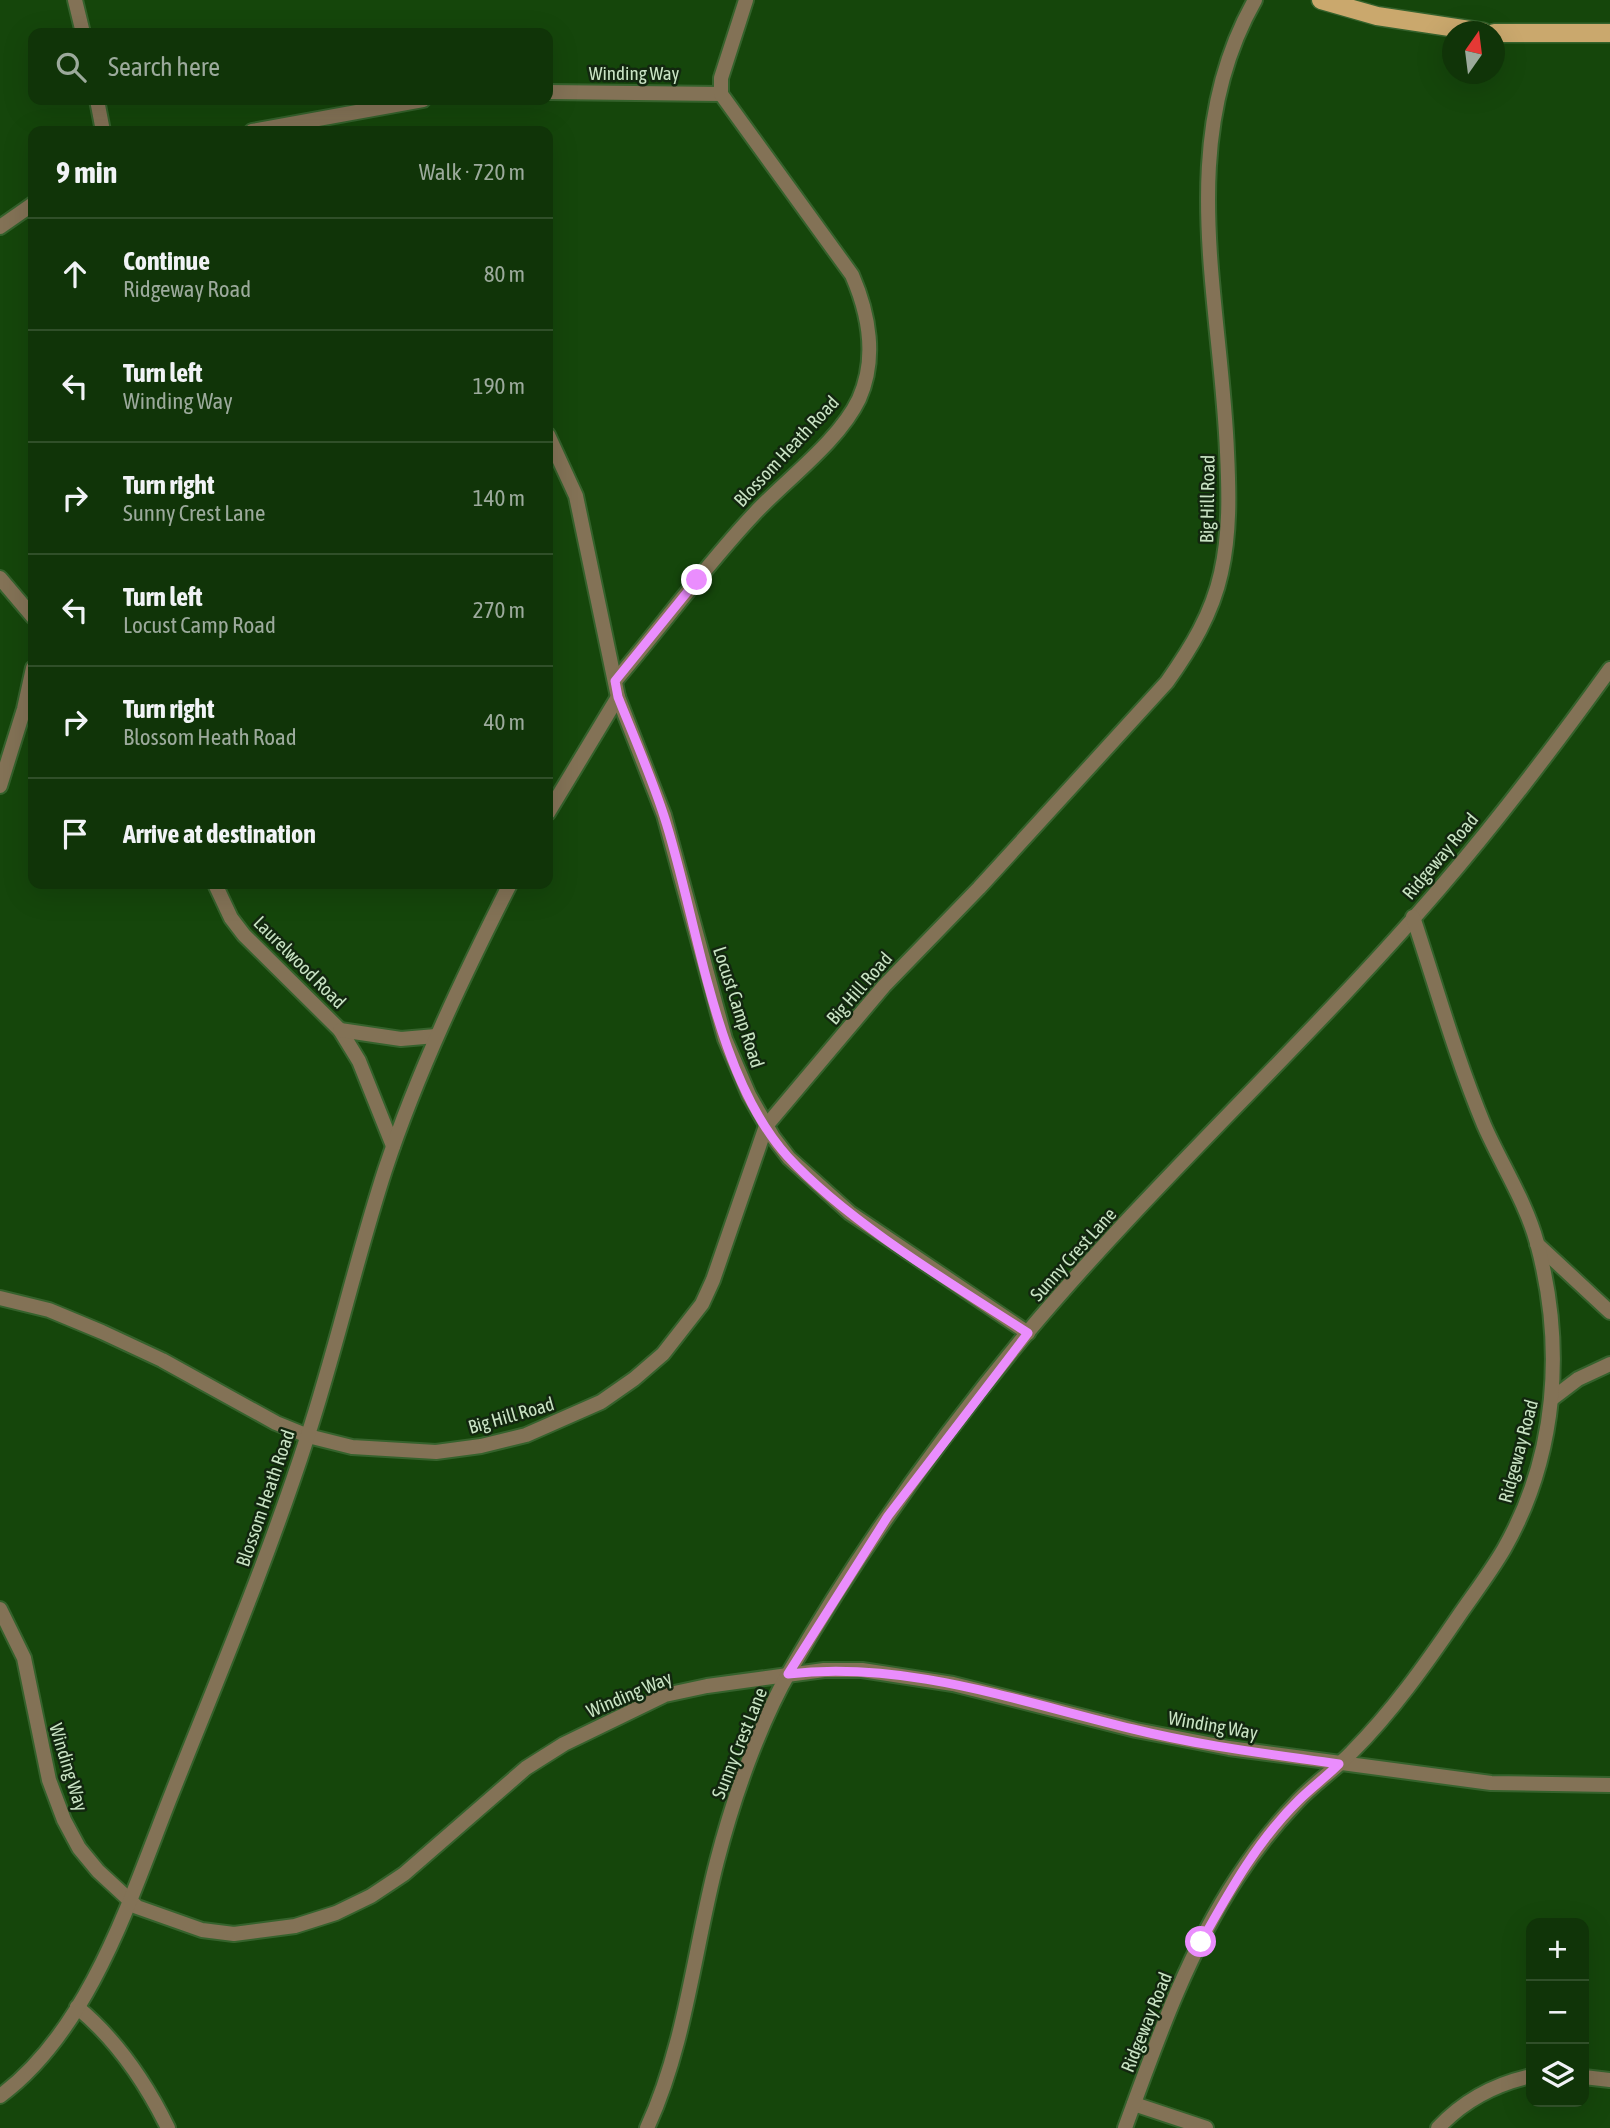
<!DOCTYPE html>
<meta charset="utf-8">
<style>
body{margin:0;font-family:"Asap Condensed",sans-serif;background:#1e3f16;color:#f1f3f6}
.controls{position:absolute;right:21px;bottom:21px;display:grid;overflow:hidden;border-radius:14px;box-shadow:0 7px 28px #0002}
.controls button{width:63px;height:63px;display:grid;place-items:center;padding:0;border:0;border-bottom:2px solid #304f29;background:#103408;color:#f1f3f6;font:35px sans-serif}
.compass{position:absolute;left:1442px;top:21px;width:63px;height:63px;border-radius:50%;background:#103408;box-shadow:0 7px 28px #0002;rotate:14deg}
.stop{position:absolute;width:21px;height:21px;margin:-16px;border:5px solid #ea8dfd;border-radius:50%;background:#fff}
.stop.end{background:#ea8dfd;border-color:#fff;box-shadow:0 2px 7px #0008}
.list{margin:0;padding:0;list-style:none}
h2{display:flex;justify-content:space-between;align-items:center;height:91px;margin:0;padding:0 28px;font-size:30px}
h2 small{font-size:23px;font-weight:400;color:#9caa9c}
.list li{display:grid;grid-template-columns:46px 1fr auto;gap:21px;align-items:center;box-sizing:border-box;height:112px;padding:0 28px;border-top:2px solid #304f29}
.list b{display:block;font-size:26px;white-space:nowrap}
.list p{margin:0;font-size:23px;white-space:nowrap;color:#9caa9c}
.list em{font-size:23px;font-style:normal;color:#9caa9c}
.icon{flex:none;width:38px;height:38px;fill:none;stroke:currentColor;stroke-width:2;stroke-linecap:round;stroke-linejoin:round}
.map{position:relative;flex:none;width:1610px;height:2128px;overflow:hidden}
.search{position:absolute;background:#103408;box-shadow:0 7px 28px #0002;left:28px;top:28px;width:525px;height:77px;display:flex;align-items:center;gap:18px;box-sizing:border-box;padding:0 24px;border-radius:14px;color:#9caa9c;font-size:26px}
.panel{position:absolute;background:#103408;box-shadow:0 7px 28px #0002;left:28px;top:126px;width:525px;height:763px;border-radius:14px}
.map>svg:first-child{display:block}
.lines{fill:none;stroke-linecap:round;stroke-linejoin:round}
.minor-casing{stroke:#35622c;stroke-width:18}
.primary-casing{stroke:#35622c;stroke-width:21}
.minor{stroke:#837256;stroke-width:14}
.primary{stroke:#caa86d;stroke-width:18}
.route{stroke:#ea8dfd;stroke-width:9}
.labels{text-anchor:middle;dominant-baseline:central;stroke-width:5;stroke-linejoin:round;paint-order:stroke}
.street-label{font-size:19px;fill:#c9e3c4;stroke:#12270f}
</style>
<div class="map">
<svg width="1610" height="2128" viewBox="0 0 1610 2128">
<rect width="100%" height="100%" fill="#15460b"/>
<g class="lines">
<!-- minor casing -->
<g class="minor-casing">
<g id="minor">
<polyline points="75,0 83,33"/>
<polyline points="548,92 721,94"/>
<polyline points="97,100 103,131"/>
<polyline points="252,131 423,100"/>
<polyline points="0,227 33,204"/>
<polyline points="548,435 576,496 618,697 664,815 725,1039 749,1095 773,1137 789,1158 850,1213 1028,1333"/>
<polyline points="0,578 33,617"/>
<path d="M615 681C662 626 705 566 755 513 787 479 839 441 859 399 877 359 869 314 852 275L721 94V78L746 0"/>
<polyline points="0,786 24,709 33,668"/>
<polyline points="548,813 618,697"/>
<polyline points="215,884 231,918 244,935 340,1030 359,1061 393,1146"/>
<polyline points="340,1030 401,1039 436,1036"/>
<polyline points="1537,1244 1610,1312"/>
<path d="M0 1298 49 1310 102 1332 162 1360 276 1423 308 1436 352 1447 436 1452 481 1446 526 1435 601 1402 634 1379 663 1354 702 1304 713 1280 766 1126 884 986 979 888 1167 682C1191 648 1212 614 1221 573 1230 533 1229 493 1227 452 1221 300 1174 142 1255 0"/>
<polyline points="1553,1398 1578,1379 1610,1364"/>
<polyline points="0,1609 24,1658 49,1780 64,1820 79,1848 98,1871 137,1907 202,1930 234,1934 295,1926 336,1913 371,1896 404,1874 526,1768 564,1744 665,1695 707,1686 824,1670 862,1670 953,1684 1136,1730 1229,1748 1491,1783 1610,1785"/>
<path d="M77 2007C117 2040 145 2081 168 2128"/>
<polyline points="1584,2077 1610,2080"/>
<path d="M0 2096C91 2029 132 1893 172 1793 219 1675 268 1559 307 1438 336 1350 356 1259 385 1170 418 1071 463 977 510 884"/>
<polyline points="1134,2104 1206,2128"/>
<path d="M647 2128C686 2044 694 1949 717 1861 733 1799 759 1724 791 1669 859 1551 940 1438 1027 1333 1157 1178 1308 1042 1440 888 1500 818 1556 744 1610 669"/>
<path d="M1125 2128C1156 2043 1187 1954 1237 1878 1254 1852 1275 1825 1296 1803 1313 1784 1335 1770 1352 1752 1392 1712 1426 1664 1458 1617 1473 1595 1490 1573 1504 1549 1557 1456 1565 1346 1537 1243 1526 1202 1501 1164 1484 1125 1456 1058 1436 986 1413 917"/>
<path d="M1438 2128C1463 2101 1495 2084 1531 2076"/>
</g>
</g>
<!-- primary casing -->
<g class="primary-casing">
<g id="primary">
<polyline points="1321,0 1377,16 1483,32"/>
<polyline points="1494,33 1610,33"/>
</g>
</g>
<!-- minor -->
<use href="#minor" class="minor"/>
<!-- primary -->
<use href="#primary" class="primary"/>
</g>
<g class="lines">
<!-- route -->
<path class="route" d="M697 580 615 681 618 697C634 737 651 776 664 816 698 920 714 1076 788 1157 849 1223 952 1284 1028 1333L888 1516 788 1674C906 1660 1020 1702 1133 1729 1201 1746 1270 1754 1339 1764 1326 1777 1311 1788 1299 1800 1257 1841 1229 1892 1201 1942"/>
</g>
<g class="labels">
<!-- street labels -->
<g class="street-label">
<text x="634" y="73">Winding Way</text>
<text transform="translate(786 451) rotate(-47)">Blossom Heath Road</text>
<text transform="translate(1207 499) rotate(-89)">Big Hill Road</text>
<text transform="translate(1440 856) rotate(-50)">Ridgeway Road</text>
<text transform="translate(300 962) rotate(45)">Laurelwood Road</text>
<text transform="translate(859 988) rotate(-49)">Big Hill Road</text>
<text transform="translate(739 1007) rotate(72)">Locust Camp Road</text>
<text transform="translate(1073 1254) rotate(-48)">Sunny Crest Lane</text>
<text transform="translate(511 1415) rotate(-16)">Big Hill Road</text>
<text transform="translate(1518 1451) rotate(-75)">Ridgeway Road</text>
<text transform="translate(265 1498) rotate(-71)">Blossom Heath Road</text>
<text transform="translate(629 1694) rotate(-23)">Winding Way</text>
<text transform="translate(1213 1725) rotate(10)">Winding Way</text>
<text transform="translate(739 1743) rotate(-68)">Sunny Crest Lane</text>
<text transform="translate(69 1767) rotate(73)">Winding Way</text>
<text transform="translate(1146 2022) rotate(-68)">Ridgeway Road</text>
</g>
</g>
</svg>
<div class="controls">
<button>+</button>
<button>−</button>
<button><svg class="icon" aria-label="layers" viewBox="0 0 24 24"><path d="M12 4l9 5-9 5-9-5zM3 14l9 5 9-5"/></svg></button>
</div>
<svg class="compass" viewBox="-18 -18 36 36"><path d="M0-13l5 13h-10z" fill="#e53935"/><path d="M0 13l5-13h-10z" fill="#9caa9c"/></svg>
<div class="stop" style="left:1201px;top:1942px"></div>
<div class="stop end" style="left:697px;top:580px"></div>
<div class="search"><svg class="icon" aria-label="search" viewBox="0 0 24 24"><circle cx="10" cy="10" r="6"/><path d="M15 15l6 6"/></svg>Search here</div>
<section class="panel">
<h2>9 min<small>Walk · 720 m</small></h2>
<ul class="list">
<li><svg class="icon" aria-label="ahead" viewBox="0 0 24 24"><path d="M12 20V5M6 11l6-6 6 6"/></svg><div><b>Continue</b><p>Ridgeway Road</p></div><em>80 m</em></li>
<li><svg class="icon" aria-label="left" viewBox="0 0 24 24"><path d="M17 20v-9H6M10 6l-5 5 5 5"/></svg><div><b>Turn left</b><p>Winding Way</p></div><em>190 m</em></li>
<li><svg class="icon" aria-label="right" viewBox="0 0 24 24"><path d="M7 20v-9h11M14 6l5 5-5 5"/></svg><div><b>Turn right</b><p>Sunny Crest Lane</p></div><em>140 m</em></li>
<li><svg class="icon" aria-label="left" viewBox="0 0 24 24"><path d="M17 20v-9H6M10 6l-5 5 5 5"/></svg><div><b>Turn left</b><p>Locust Camp Road</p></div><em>270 m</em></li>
<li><svg class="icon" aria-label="right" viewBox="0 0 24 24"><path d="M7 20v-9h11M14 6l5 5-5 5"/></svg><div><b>Turn right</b><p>Blossom Heath Road</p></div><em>40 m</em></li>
<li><svg class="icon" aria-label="arrive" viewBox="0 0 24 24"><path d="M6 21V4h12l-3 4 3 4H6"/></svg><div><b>Arrive at destination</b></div></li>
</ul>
</section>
</div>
